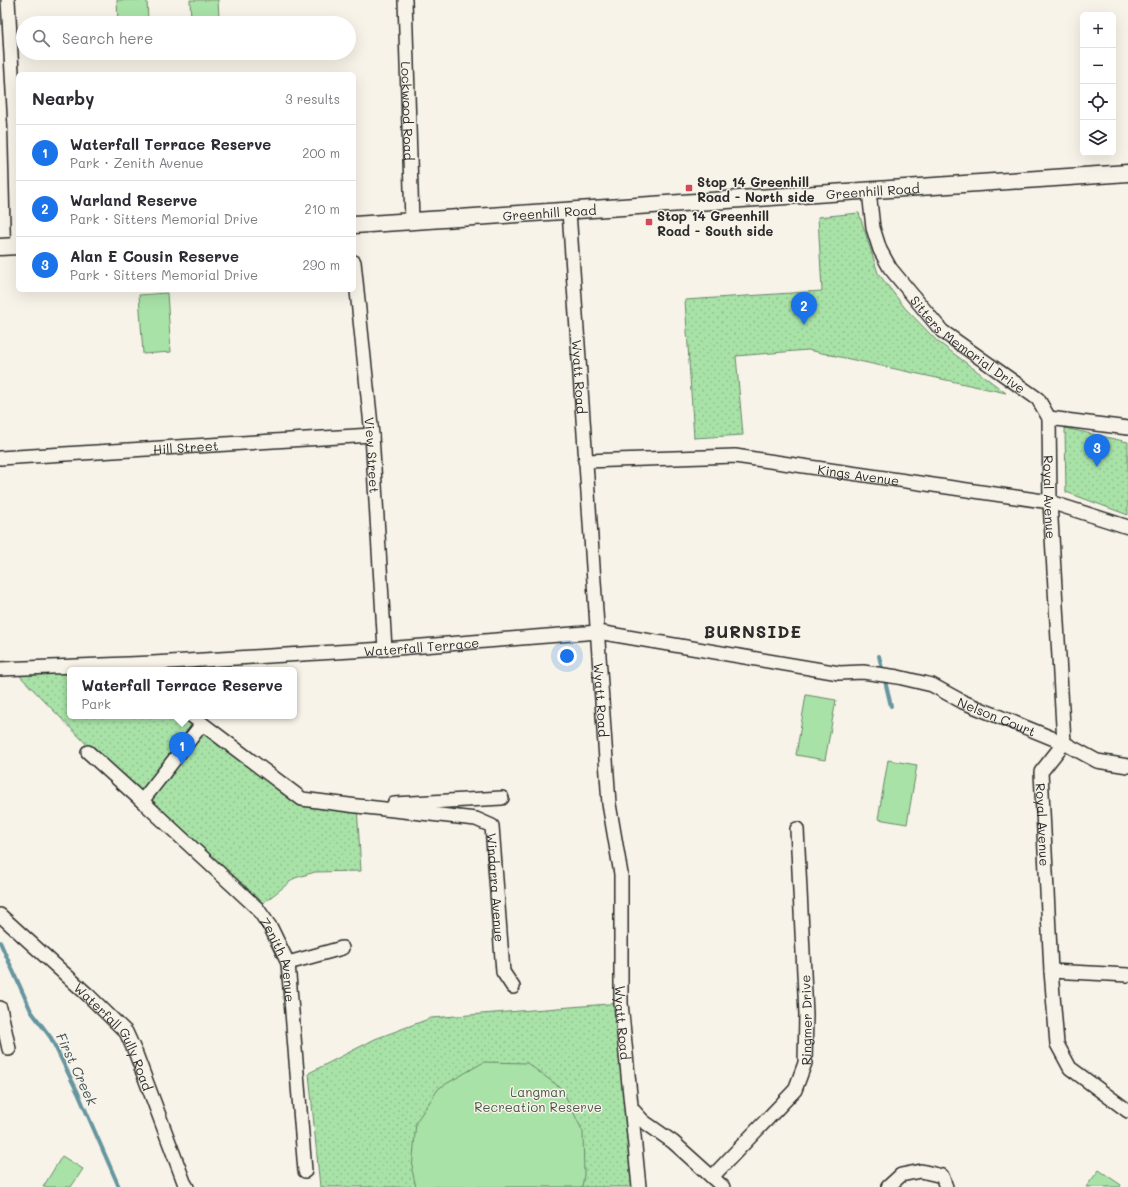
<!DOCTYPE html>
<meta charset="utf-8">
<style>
body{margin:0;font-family:Mali,sans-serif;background:#f2f2f3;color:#2b2b33}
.controls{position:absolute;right:12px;top:12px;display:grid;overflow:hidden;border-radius:6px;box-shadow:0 4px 16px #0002}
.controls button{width:36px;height:36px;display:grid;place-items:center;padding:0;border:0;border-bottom:1px solid #e1e1e2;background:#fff;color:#2b2b33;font:20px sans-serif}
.you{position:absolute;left:567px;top:656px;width:14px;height:14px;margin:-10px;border:3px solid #fff;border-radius:50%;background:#1a73e8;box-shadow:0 0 0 6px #1a73e833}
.badge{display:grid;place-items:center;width:26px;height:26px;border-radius:50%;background:#1a73e8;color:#fff;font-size:13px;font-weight:700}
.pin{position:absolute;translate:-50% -33px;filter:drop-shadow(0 1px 2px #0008)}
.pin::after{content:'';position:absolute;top:21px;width:14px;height:12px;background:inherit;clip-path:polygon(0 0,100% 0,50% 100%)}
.popup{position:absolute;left:67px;top:667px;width:230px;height:52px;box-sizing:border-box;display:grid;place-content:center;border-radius:6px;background:#fff;filter:drop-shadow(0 1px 3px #0005);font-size:13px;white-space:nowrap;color:#7c7c81}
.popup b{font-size:15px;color:#2b2b33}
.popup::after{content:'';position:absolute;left:50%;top:100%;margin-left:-8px;border:8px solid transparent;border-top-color:#fff}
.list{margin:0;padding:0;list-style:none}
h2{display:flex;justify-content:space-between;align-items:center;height:52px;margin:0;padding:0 16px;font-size:17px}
h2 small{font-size:13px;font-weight:400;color:#7c7c81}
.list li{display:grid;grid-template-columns:26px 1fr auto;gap:12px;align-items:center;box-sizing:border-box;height:56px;padding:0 16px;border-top:1px solid #e1e1e2}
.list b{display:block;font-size:15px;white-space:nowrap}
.list p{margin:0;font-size:13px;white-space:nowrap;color:#7c7c81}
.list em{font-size:13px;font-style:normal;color:#7c7c81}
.icon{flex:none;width:22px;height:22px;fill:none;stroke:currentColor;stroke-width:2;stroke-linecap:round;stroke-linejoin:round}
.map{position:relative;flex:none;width:1128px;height:1187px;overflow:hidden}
.search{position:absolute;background:#fff;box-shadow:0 4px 16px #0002;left:16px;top:16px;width:340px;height:44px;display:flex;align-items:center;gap:10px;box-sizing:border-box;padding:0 14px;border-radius:22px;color:#7c7c81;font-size:15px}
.panel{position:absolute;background:#fff;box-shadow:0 4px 16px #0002;left:16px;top:72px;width:340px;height:220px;border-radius:6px}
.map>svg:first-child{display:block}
.grass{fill:url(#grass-dots);stroke:#6a8669}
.garden{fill:#a8e2a7;stroke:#6a8669}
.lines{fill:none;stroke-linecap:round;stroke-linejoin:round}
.stream{stroke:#66959f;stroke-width:4}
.minor-casing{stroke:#2b2b2b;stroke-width:16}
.major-casing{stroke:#2b2b2b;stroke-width:19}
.minor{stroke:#f7f3e8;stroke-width:13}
.major{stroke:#f7f3e8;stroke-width:16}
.poi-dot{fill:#d1495b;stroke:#f7f3e8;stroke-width:1.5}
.labels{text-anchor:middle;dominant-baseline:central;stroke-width:3;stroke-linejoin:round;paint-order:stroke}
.street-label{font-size:13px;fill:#2b2b2b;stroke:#f7f3e8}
.poi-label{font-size:13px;font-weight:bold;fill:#2b2b2b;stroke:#f7f3e8;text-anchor:start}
.park-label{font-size:13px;fill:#4a594a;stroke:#f7f3e8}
.water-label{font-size:14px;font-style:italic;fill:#44575b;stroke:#f7f3e8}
.district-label{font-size:17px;font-weight:bold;letter-spacing:1px;fill:#2b2b2b;stroke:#f7f3e8}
</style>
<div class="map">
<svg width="1128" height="1187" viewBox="0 0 1128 1187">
<defs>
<pattern id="grass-dots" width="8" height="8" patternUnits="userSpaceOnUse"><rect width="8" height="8" fill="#a8e2a7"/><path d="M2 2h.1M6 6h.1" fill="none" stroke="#91c290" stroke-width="1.8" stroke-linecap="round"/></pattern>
</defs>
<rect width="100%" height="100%" fill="#f7f3e8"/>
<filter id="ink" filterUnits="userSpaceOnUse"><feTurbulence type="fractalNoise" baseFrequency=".025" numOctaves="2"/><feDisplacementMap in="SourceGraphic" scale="8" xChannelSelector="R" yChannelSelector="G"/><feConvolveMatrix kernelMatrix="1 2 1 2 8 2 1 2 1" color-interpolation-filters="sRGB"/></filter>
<g filter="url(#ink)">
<!-- grass -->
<g class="grass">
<polygon points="859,213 878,273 905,308 937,341 1006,393 808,350 736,356 743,435 694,438 685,300 822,291 818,217"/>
<polygon points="1065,428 1128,442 1128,515 1066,492"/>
<polygon points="153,663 154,670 70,670 70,716 192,716 302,799 357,806 361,871 315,872 295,878 257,908 142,801 12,668"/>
<polygon points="621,1003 639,1187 320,1187 309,1073 375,1039 431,1018"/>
</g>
<!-- garden -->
<g class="garden">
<polygon points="117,0 147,0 148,21 118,23"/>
<polygon points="190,0 218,0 219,17 191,19"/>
<polygon points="167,293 171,352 143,354 139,295"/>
<polygon points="806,695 836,700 825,760 796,755"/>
<polygon points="888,760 917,765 907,824 878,819"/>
<polygon points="484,1062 527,1063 562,1089 583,1132 584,1175 582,1187 416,1187 412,1170 416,1122 439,1088"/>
<polygon points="62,1156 83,1169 71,1187 43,1187"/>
<polygon points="1099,1170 1121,1185 1120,1187 1086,1187"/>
</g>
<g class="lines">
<!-- stream -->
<g class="stream">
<polyline points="879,656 891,706"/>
<polyline points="0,942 31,1011 51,1038 78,1093 119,1187"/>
</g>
<!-- minor casing -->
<g class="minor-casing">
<g id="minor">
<polyline points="8,0 15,127 18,246"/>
<path id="s1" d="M405 0 412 221"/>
<path id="s2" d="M869 191 873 228 880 250 890 268 942 331 1038 399 1049 418 1128 428"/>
<path id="s3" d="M569 211 609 804 621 874V1003L639 1187"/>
<path id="s4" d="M354 262 372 435 385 649"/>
<path id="s5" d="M1049 418 1050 502 1064 743 1041 772 1051 971 1057 1044 1070 1068 1128 1111"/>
<path id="s6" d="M0 458 372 435"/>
<path id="s7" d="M585 461 735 456 1050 502 1128 527"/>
<path id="s8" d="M0 669 153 663 385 649 598 632 839 673 863 672 898 677 932 685 963 702 1064 743 1097 761 1128 766"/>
<path id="s9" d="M192 716 302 799 357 806 476 819 492 826 503 972 513 987"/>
<path id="s10" d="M202 724 142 801 257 908 271 928 288 963 305 1171"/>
<polyline points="88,752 142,801"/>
<polyline points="394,804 502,798"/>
<path id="s11" d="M0 915 88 995 126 1032 136 1054 184 1182 187 1187"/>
<polyline points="288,963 342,948"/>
<polyline points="1051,971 1128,975"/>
<polyline points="0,1008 9,1049"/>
<polyline points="632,1109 643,1121 673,1142 723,1187"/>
<path id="s12" d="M712 1177 795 1090 805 1063 806 1014 797 829"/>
<polyline points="888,1187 901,1175 921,1171 942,1176 946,1187"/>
</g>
</g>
<!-- major casing -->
<g class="major-casing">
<g id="major">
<path id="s13" d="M354 225 1128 173"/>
<polyline points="0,247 18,246"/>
</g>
</g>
<!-- minor -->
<use href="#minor" class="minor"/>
<!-- major -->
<use href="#major" class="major"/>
</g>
</g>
<!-- markers -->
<g class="poi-dot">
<rect x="685" y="184" width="8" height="8" rx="2"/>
<rect x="645" y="218" width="8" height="8" rx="2"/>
</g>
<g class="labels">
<!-- street labels -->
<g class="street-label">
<text stroke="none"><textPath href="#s1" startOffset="111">Lockwood Road</textPath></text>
<text stroke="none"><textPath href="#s13" startOffset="520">Greenhill Road</textPath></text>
<text stroke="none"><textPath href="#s13" startOffset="196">Greenhill Road</textPath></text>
<text stroke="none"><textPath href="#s2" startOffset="191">Sitters Memorial Drive</textPath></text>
<text stroke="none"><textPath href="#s3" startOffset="166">Wyatt Road</textPath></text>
<text stroke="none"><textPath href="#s6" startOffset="186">Hill Street</textPath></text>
<text stroke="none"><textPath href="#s4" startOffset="194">View Street</textPath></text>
<text stroke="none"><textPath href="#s7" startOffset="275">Kings Avenue</textPath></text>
<text stroke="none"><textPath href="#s5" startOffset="79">Royal Avenue</textPath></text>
<text stroke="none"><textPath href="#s8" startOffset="422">Waterfall Terrace</textPath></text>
<text stroke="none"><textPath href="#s3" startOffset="490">Wyatt Road</textPath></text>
<text stroke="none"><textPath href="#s8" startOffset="1010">Nelson Court</textPath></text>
<text stroke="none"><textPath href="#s5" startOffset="415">Royal Avenue</textPath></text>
<text stroke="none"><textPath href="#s9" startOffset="392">Windarra Avenue</textPath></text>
<text stroke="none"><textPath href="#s10" startOffset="312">Zenith Avenue</textPath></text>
<text stroke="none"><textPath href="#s12" startOffset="192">Ringmer Drive</textPath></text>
<text stroke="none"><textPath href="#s3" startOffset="814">Wyatt Road</textPath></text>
<text stroke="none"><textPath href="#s11" startOffset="169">Waterfall Gully Road</textPath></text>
</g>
<!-- poi labels -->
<g class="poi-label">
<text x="697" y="181">Stop 14 Greenhill<tspan x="697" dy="15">Road - North side</tspan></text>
<text x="657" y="215">Stop 14 Greenhill<tspan x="657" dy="15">Road - South side</tspan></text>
</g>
<!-- park labels -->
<g class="park-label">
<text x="538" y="1091">Langman<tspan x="538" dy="15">Recreation Reserve</tspan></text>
</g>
<!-- water labels -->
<g class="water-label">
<text transform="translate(77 1069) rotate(65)">First Creek</text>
</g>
<!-- district labels -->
<g class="district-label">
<text x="753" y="631">BURNSIDE</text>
</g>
</g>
</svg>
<div class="controls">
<button>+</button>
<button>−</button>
<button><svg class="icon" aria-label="locate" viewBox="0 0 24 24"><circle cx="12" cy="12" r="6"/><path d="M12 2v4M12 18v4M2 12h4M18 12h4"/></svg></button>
<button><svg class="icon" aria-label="layers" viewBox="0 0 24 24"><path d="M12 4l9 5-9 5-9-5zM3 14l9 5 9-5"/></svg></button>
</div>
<div class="you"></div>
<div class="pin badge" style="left:182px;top:765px">1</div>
<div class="popup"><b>Waterfall Terrace Reserve</b>Park</div>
<div class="pin badge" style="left:804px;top:325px">2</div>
<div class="pin badge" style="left:1097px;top:467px">3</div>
<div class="search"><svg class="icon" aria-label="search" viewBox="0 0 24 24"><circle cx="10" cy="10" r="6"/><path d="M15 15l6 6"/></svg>Search here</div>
<section class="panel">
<h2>Nearby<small>3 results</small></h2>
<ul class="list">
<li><span class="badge">1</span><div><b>Waterfall Terrace Reserve</b><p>Park · Zenith Avenue</p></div><em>200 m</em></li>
<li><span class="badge">2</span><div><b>Warland Reserve</b><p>Park · Sitters Memorial Drive</p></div><em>210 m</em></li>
<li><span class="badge">3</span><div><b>Alan E Cousin Reserve</b><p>Park · Sitters Memorial Drive</p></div><em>290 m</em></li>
</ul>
</section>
</div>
